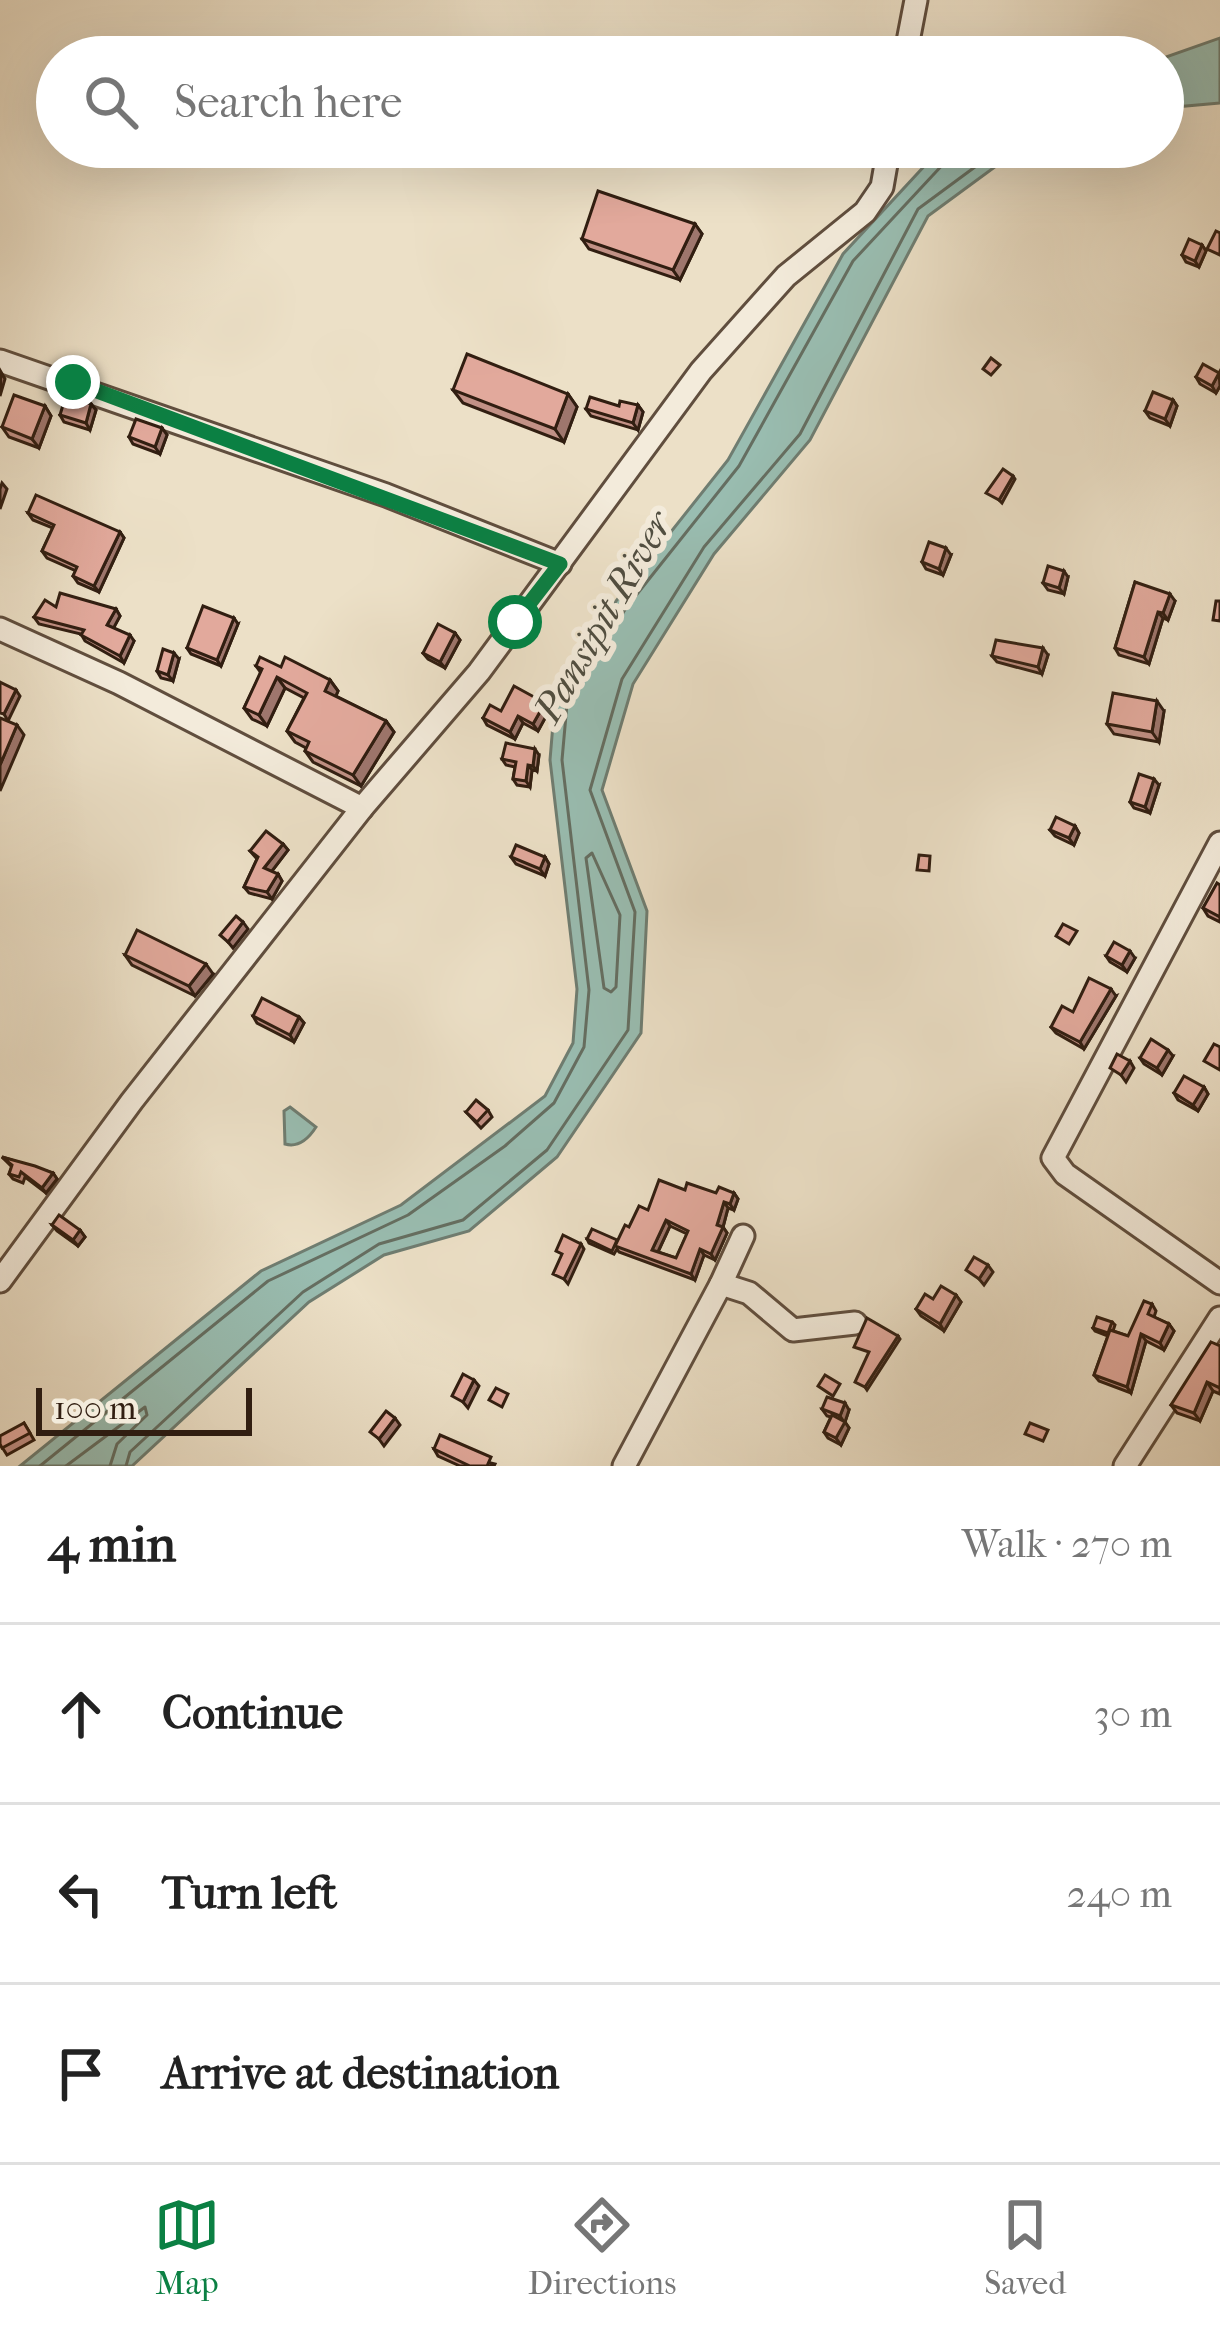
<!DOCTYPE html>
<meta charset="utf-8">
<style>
body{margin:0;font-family:"IM FELL French Canon",serif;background:#f2f2f2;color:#222}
.scale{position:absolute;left:36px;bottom:30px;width:216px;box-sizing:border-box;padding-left:12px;border:6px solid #311e11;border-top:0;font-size:33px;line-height:42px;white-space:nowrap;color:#311e11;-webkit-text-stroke:9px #f3ebdb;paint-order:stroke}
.stop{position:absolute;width:36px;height:36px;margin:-27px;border:9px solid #0b8043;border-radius:50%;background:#fff}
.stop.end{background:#0b8043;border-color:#fff;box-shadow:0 3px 12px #0008}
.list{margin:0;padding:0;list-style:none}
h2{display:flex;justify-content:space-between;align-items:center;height:156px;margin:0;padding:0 48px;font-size:51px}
h2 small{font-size:39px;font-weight:400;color:#767676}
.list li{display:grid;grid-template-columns:78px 1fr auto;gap:36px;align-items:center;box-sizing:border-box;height:180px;padding:0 48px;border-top:3px solid #e0e0e0}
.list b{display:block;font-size:45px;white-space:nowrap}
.list em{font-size:39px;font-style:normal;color:#767676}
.icon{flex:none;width:66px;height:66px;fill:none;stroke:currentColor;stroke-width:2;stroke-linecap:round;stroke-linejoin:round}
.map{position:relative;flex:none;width:1220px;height:1466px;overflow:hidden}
.search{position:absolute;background:#fff;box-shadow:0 12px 48px #0002;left:36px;right:36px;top:36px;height:132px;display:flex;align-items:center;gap:30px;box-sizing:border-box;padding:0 42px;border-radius:66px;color:#767676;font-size:45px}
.sheet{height:696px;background:#fff}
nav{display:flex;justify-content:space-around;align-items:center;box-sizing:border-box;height:168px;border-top:3px solid #e0e0e0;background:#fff;font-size:33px;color:#767676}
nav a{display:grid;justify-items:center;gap:6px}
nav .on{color:#0b8043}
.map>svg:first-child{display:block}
.water{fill:#99bdb1;stroke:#6f7d71;stroke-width:3}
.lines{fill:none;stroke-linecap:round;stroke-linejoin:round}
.shore{stroke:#656e61;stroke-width:3}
.minor-casing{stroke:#604e3e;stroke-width:27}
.minor{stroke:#f3ebdb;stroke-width:21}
.wall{fill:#c29186;stroke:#311e11;stroke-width:3;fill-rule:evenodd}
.shaded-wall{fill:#9e766d;stroke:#311e11;stroke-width:3}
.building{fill:#e2a99c;stroke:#311e11;stroke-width:3;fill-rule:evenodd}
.route{stroke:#0b8043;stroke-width:15}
.labels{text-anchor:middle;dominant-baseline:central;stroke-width:12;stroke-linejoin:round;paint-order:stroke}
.water-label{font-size:39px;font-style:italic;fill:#504e41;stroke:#f3ebdb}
</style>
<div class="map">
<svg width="1220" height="1466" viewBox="0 0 1220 1466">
<rect width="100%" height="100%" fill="#ece0c7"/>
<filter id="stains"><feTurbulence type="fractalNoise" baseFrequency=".00167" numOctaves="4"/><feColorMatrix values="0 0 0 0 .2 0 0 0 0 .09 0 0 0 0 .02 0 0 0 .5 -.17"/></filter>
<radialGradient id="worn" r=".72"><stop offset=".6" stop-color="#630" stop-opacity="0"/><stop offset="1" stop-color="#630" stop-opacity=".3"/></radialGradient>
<!-- water -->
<g class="water">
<polygon points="1220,38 1220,103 1163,108 1163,58"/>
<polygon points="942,147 1022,147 928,216 810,440 714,554 633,684 602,790 647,911 641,1033 557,1157 469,1231 384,1255 309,1302 132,1466 20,1466 261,1271 401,1205 545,1096 573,1043 577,989 550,760 555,700 616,601 728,460 843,254"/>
<path d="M290 1107 316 1127C309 1138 299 1148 285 1144L284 1111Z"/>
</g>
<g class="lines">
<!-- shore -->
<g class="shore">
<polygon points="592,853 620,915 616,987 611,992 604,988 586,858"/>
<polyline points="40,1466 268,1281 408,1215 505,1146 554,1103 584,1047 589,990 562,760 567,704 626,608 739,466 853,261 947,160 950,147"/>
<polyline points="66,1466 145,1407 147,1415 117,1444 110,1466"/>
<polyline points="126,1466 130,1452 303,1292 379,1244 463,1220 547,1150 628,1030 635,912 590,790 622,679 704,547 800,434 918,209 1002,147"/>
</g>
<!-- minor casing -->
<g class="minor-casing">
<g id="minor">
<polyline points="905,57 916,0"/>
<polyline points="0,361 386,495 560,564"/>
<polyline points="0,629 119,683 362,808"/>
<polyline points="1220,843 1053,1158 1065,1174 1220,1283"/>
<polyline points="0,1281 132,1101 362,808 479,672 701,371 786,276 865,212 882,187 889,147"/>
<polyline points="721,1284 743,1236"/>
<polyline points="624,1466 721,1284 749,1293 793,1330 855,1323"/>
<polyline points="1125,1466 1220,1318"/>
</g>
</g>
<!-- minor -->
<use href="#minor" class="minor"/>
</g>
<!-- wall -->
<g class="wall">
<polygon points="695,224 702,234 680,280 589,249 582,239"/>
<polygon points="1202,245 1206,251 1199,267 1186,262 1182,255"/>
<polygon points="1219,373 1220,386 1216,393 1200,384 1196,377"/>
<polygon points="453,390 568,394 577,407 564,442 463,403"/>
<polygon points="1173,400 1177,406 1170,426 1150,418 1145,411"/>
<polygon points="91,404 96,410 90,430 64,422 60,415"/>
<polygon points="638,405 643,412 638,430 591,416 586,409"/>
<polygon points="45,406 51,416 39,448 9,437 2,427"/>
<polygon points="162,428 167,435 160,454 133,444 129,437"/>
<polygon points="28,513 120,532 124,538 99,592 78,583 73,576 76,571 47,558 42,551 53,528 33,520"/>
<polygon points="951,555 943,575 926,569 922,562"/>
<polygon points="1068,577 1064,594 1048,590 1043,583"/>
<polygon points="1135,582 1175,601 1168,620 1163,618 1149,664 1119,655 1115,648"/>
<polygon points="56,607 116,609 120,616 113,628 134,641 124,663 85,641 81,634 39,624 34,617"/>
<polygon points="238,624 221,666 191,654 187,648"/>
<polygon points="455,633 460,640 445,668 428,659 423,653"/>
<polygon points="1048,655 1042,674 997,662 992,656"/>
<polygon points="179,659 173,681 161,678 157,671"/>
<polygon points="256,666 281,667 330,680 338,691 336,696 386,721 394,732 361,786 313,762 305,751 306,748 295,742 287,731 304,698 285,688 267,726 252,719 244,708 261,673"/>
<polygon points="545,703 550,709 538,731 523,723 515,739 487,725 483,718 501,711"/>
<polygon points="1164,711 1159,742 1114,734 1107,724"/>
<polygon points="539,755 537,771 532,770 530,787 517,785 513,779 515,767 506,765 502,759"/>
<polygon points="1159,785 1150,813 1134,808 1130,802"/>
<polygon points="1075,826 1079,833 1074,845 1055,836 1050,830"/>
<polygon points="283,844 288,850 271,872 278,874 282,881 272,899 249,893 244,887 257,859 250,851"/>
<polygon points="511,857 545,857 549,864 545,876 516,864"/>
<polygon points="1220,885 1220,922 1208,916 1203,908"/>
<polygon points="125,955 213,974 195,996 132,965"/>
<polygon points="1106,956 1135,958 1127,972 1110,962"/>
<polygon points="1116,996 1084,1049 1056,1033 1051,1027 1073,1012"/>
<polygon points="253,1016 299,1017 304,1023 294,1042 257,1023"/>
<polygon points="1173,1056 1162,1075 1144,1064 1140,1058"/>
<polygon points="1204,1087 1208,1094 1198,1111 1178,1100 1174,1093"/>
<polygon points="488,1110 492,1117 481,1128 466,1112"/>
<polygon points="2,1157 53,1173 57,1179 46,1193 25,1177 23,1183 13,1179 9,1174 12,1167"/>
<path d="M685 1190 716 1193H734L738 1199 734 1210 728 1208 723 1227 727 1233 715 1260 704 1255 695 1280 619 1252 617 1249 614 1254 589 1243 587 1239 617 1241 648 1210ZM670 1226 687 1234 676 1258 658 1252Z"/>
<polygon points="52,1225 80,1230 85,1237 78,1246 57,1231"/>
<polygon points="956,1295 961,1302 944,1331 921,1316 916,1309 933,1299"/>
<polygon points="1152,1304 1156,1311 1154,1317 1169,1324 1174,1331 1164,1350 1146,1341 1131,1393 1099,1381 1094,1375 1108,1336 1095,1331 1093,1328 1112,1322 1115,1325 1113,1331 1128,1336"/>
<polygon points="1220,1346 1220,1394 1213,1391 1200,1421 1177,1413 1171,1405"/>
<polygon points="822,1409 849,1410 845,1422 849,1428 841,1445 828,1438 824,1432 831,1417 827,1416"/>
<polygon points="24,1423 34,1440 7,1455 0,1444"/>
<polygon points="434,1449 495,1464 494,1466 460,1466 438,1456"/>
</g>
<!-- shaded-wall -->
<g class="shaded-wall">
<polygon points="695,224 702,234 680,280 673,270"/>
<polygon points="1202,245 1206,251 1199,267 1195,261"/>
<polygon points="1,372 5,379 0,396"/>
<polygon points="1219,373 1220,386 1216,393 1212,386"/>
<polygon points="568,394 577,407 564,442 555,429"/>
<polygon points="1173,400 1177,406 1170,426 1165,419"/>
<polygon points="91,404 96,410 90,430 86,423"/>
<polygon points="638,405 643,412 638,430 633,423"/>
<polygon points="45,406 51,416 39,448 32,439"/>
<polygon points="162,428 167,435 160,454 155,447"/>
<polygon points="1013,476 1015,479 1002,503 999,500"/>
<polygon points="2,483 7,489 0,509 0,489"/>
<polygon points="120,532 124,538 99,592 94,586"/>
<polygon points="946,548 951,555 943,575 939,569"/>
<polygon points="1064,571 1068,577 1064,594 1059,588"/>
<polygon points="1170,594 1175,601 1168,620 1163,613"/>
<polygon points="116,609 120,616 112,631 107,625"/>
<polygon points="1158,612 1163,618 1149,664 1144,657"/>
<polygon points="234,618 238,624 221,666 217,660"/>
<polygon points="455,633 460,640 445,668 440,662"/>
<polygon points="130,635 134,641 124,663 120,656"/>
<polygon points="1043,648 1048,655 1042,674 1038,667"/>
<polygon points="174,653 179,659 173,681 168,675"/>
<polygon points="277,677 285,688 267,726 259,715"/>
<polygon points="330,680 338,691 333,702 325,691"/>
<polygon points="16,690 20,696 8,721 4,714"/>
<polygon points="1157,701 1164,711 1159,742 1152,732"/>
<polygon points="545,703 550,709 538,731 533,724"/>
<polygon points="518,716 523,723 515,739 510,732"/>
<polygon points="386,721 394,732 361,786 353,775"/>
<polygon points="17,725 24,735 0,791 0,765"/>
<polygon points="535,749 539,755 537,771 533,766"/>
<polygon points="528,765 532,770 530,787 526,781"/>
<polygon points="1154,779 1159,785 1150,813 1145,807"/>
<polygon points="1075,826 1079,833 1074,845 1069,838"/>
<polygon points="283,844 288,850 269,875 264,868"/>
<polygon points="545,857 549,864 545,876 540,869"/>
<polygon points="278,874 282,881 272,899 267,892"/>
<polygon points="243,922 248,929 233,948 228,942"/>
<polygon points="1130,951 1135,958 1127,972 1122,965"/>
<polygon points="206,964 213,974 195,996 189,986"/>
<polygon points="1111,989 1116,996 1084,1049 1080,1042"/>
<polygon points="299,1017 304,1023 294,1042 290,1035"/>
<polygon points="1168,1050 1173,1056 1162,1075 1157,1068"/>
<polygon points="1130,1061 1134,1068 1126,1082 1121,1075"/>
<polygon points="1204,1087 1208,1094 1198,1111 1193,1105"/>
<polygon points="53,1173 57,1179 46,1193 42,1188"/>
<polygon points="734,1193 738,1199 734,1210 730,1204"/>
<polygon points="724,1202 728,1208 722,1231 717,1225"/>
<polygon points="666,1220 670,1226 656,1256 652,1250"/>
<polygon points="723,1227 727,1233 715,1260 711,1254"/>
<polygon points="80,1230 85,1237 78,1246 73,1240"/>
<polygon points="581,1244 584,1249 568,1284 564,1279"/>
<polygon points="700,1249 704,1255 695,1280 691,1274"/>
<polygon points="988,1265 993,1272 984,1285 979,1279"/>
<polygon points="956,1295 961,1302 944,1331 940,1324"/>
<polygon points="1169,1324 1174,1331 1164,1350 1160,1343"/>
<polygon points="1141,1334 1146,1341 1131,1393 1127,1387"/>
<polygon points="898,1336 900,1339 867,1390 865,1387"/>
<polygon points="474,1380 479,1386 468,1408 463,1402"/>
<polygon points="1207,1382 1213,1391 1200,1421 1194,1413"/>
<polygon points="845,1403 849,1410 845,1422 849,1428 841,1445 836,1438 844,1422 840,1416"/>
<polygon points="395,1418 400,1425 384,1446 379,1439"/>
</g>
<!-- building -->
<g class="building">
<polygon points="1052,44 1068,44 1069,57 1052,57"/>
<polygon points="598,191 695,224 673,270 582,239"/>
<polygon points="1216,231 1220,233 1220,255 1207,249"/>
<polygon points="1189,239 1202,245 1195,261 1182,255"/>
<polygon points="467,354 568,394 555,429 453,390"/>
<polygon points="991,358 1000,365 991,375 983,369"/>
<polygon points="1203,364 1219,373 1212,386 1196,377"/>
<polygon points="1153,392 1173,400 1165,419 1145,411"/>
<polygon points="14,395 45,406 32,439 2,427"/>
<polygon points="66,395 91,404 86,423 60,415"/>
<polygon points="590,397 619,406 620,401 638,405 633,423 586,409"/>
<polygon points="136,419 162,428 155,447 129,437"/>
<polygon points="1003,469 1013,476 999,500 986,493"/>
<polygon points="36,495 120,532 94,586 73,576 77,567 42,551 54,525 28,513"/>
<polygon points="929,542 946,548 939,569 922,562"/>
<polygon points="1048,566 1064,571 1059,588 1043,583"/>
<polygon points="1135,582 1170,594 1163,613 1158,612 1144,657 1115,648"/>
<polygon points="60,593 116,609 107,625 130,635 120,656 81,635 84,630 34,617 45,600 56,607"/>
<polygon points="1216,601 1220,601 1220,621 1213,620"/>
<polygon points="203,606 234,618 217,660 187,648"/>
<polygon points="438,624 455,633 440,662 423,653"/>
<polygon points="996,640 1043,648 1038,667 992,656"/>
<polygon points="163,649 174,653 168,675 157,671"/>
<polygon points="260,657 281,667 285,657 330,680 325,691 386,721 353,775 305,751 309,742 287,731 307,693 277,677 259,715 244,708 262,669 256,666"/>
<polygon points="0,682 16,690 4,714 0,713"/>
<polygon points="514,686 545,703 533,724 518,716 510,732 483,718 490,705 501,711"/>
<polygon points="1113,693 1157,701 1152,732 1107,724"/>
<polygon points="0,718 17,725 0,765"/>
<polygon points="506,743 535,749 533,766 528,765 526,781 513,779 516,762 502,759"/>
<polygon points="1139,774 1154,779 1145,807 1130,802"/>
<polygon points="1056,817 1075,826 1069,838 1050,830"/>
<polygon points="266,831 283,844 264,868 278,874 267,892 244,887 258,857 250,851"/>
<polygon points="516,845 545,857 540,869 511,857"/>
<polygon points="919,855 930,856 929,871 917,870"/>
<polygon points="1217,883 1220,885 1220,917 1203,908"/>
<polygon points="236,916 243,922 228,942 220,935"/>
<polygon points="1063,924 1077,931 1069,944 1056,936"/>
<polygon points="137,930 206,964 189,986 125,955"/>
<polygon points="1114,942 1130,951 1122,965 1106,956"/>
<polygon points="1089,978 1111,989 1080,1042 1051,1027 1062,1006 1073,1012"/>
<polygon points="262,998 299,1017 290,1035 253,1016"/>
<polygon points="1151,1039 1168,1050 1157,1068 1140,1058"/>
<polygon points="1214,1044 1220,1047 1220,1070 1204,1061"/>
<polygon points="1117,1054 1130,1061 1121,1075 1110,1068"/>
<polygon points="1184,1076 1204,1087 1193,1105 1174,1093"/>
<polygon points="476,1100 488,1110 477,1122 466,1112"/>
<polygon points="2,1157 35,1166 53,1173 42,1188 21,1172 19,1177 9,1174 12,1165"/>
<path d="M659 1180 685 1190 687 1183 716 1193 719 1187 734 1193 730 1204 724 1202 717 1225 723 1227 711 1254 700 1249 691 1274 615 1246 625 1225 629 1227 639 1206 648 1210ZM666 1220 688 1231 676 1258 652 1250Z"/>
<polygon points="59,1215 80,1230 73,1240 52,1225"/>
<polygon points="592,1229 617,1240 612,1251 587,1239"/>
<polygon points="563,1235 581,1244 564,1279 553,1274 562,1254 556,1251"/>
<polygon points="974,1257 988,1265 979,1279 966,1270"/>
<polygon points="941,1286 956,1295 940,1324 916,1309 925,1294 933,1299"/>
<polygon points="1144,1301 1152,1304 1148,1314 1169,1324 1160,1343 1141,1334 1127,1387 1094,1375 1110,1330 1128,1336"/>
<polygon points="1097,1317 1112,1322 1108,1333 1093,1328"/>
<polygon points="867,1318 898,1336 865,1387 855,1382 869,1352 854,1347"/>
<polygon points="1211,1342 1220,1346 1220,1388 1207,1382 1194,1413 1171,1405"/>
<polygon points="463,1374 474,1380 463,1402 452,1396"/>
<polygon points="825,1375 840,1384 833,1396 818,1386"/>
<polygon points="496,1388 508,1394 502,1407 489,1400"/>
<polygon points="827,1397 845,1403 840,1416 822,1409"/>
<polygon points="386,1411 395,1418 379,1439 370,1432"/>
<polygon points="832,1415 845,1422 836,1438 824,1432"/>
<polygon points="24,1423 30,1433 2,1448 0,1444 0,1436"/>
<polygon points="1030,1423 1048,1430 1043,1441 1025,1434"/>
<polygon points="440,1435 491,1457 487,1466 470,1466 434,1449"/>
</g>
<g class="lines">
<!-- route -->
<polyline class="route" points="73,382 560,564 515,622"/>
</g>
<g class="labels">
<!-- water labels -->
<g class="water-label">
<text transform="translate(603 617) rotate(-60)">Pansipit River</text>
</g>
</g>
<rect width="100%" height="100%" filter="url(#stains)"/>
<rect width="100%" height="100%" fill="url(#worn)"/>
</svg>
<div class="scale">100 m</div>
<div class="stop" style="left:515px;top:622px"></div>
<div class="stop end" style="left:73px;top:382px"></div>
<div class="search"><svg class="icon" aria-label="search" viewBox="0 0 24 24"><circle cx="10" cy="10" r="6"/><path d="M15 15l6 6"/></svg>Search here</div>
</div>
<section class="sheet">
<h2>4 min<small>Walk · 270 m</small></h2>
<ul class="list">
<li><svg class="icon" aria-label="ahead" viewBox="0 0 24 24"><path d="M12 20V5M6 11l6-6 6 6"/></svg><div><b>Continue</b></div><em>30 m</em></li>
<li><svg class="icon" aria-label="left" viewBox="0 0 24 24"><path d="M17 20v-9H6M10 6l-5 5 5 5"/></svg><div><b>Turn left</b></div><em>240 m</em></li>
<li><svg class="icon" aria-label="arrive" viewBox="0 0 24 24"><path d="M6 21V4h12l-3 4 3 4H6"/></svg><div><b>Arrive at destination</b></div></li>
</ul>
</section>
<nav>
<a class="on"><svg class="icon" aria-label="map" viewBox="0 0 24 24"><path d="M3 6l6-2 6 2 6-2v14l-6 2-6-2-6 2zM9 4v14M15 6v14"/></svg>Map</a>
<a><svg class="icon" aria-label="directions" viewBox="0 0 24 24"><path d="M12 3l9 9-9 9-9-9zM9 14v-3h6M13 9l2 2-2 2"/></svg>Directions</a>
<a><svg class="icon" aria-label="saved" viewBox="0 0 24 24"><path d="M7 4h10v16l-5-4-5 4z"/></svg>Saved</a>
</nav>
